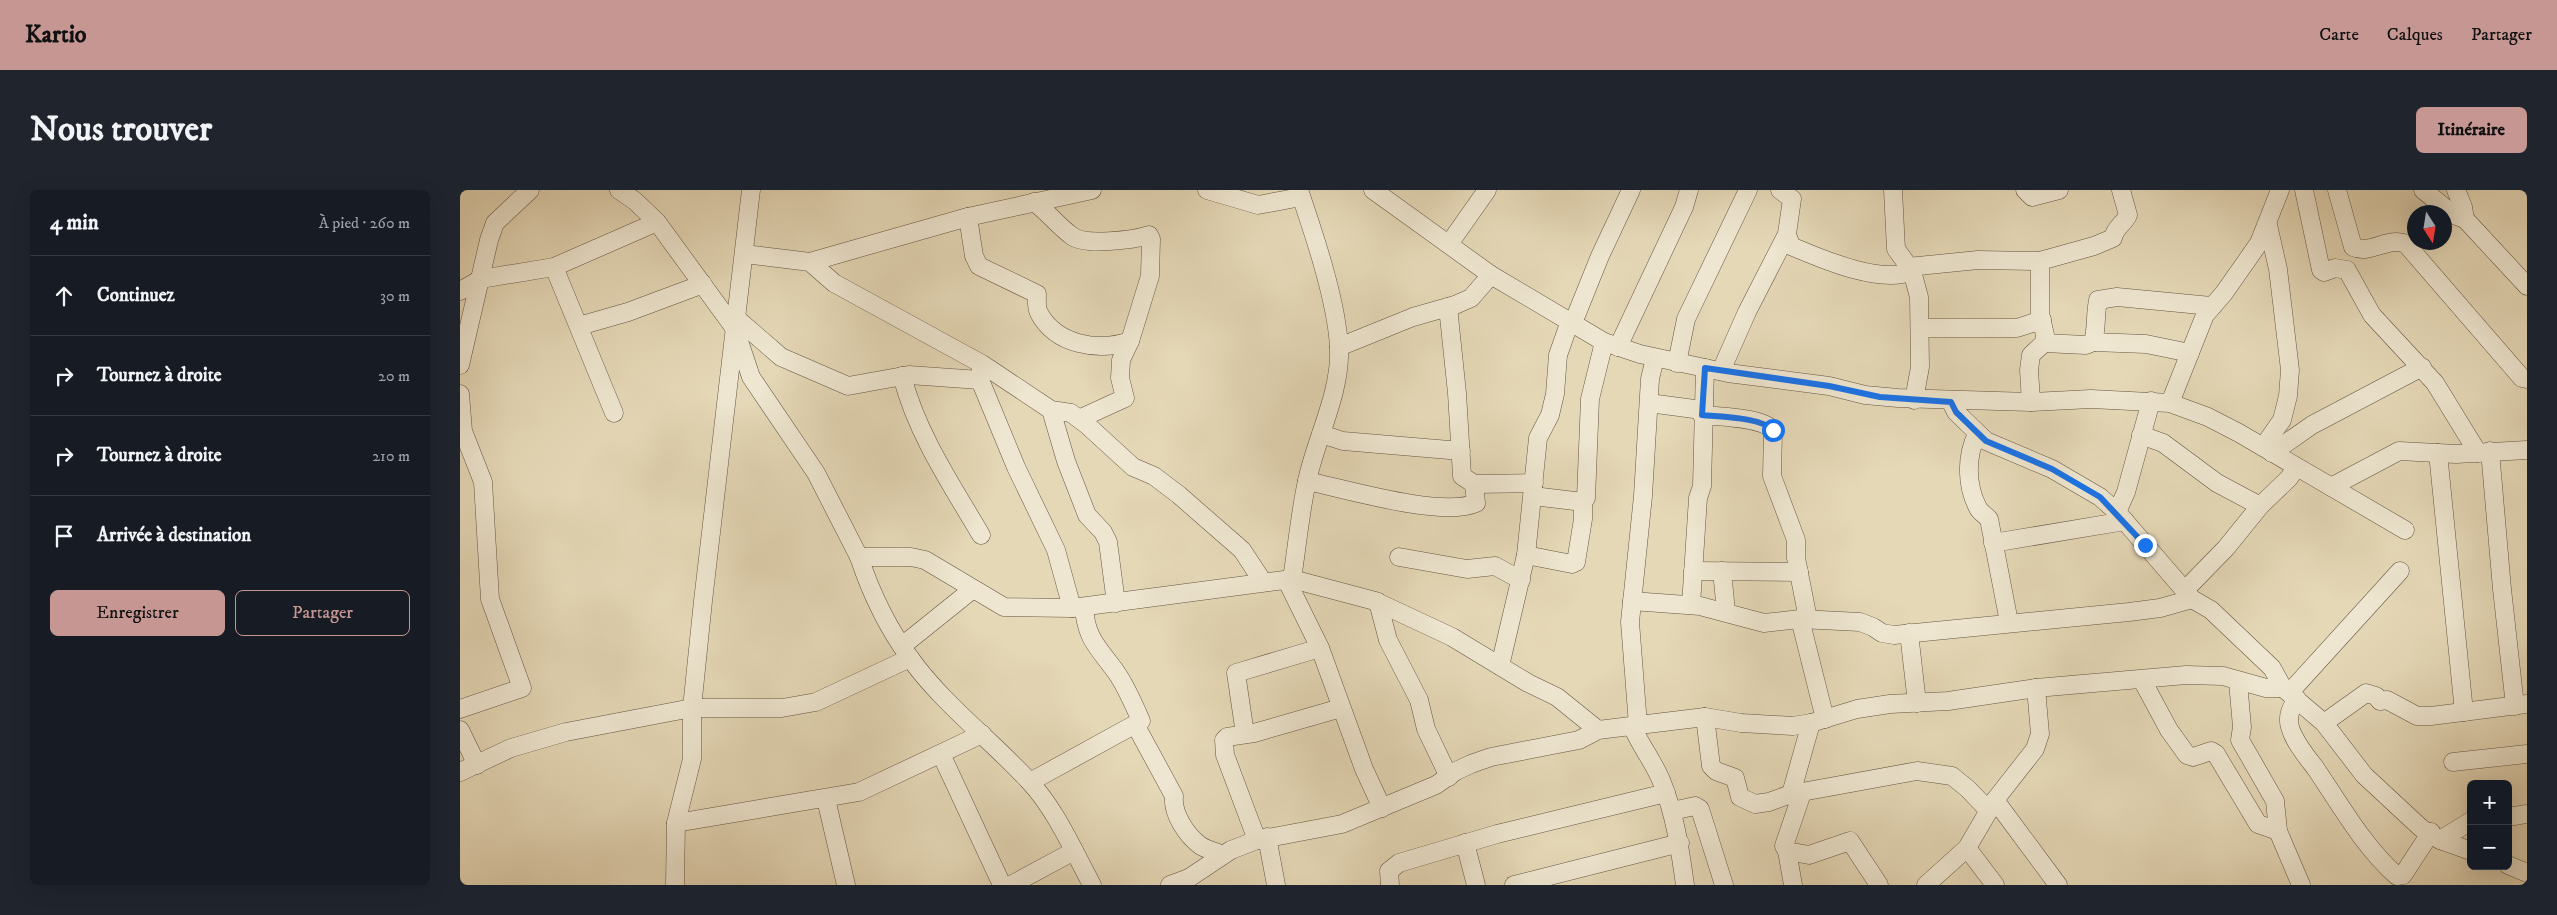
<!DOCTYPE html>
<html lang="fr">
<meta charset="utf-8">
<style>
body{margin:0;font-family:"IM FELL DW Pica",serif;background:#20242c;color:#f1f3f6}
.controls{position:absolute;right:15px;bottom:15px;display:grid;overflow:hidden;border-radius:8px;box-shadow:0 5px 20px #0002}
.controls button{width:45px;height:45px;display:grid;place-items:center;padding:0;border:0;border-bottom:1px solid #363941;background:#171b24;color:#f1f3f6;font:25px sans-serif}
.compass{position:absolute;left:1947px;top:15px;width:45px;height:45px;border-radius:50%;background:#171b24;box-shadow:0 5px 20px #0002;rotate:168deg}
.stop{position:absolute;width:15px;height:15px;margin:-11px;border:4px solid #1a73e8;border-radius:50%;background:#fff}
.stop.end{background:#1a73e8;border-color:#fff;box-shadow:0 1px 5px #0008}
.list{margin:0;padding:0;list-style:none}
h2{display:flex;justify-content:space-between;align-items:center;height:65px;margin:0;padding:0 20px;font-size:21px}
h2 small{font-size:16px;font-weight:400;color:#9ea1a6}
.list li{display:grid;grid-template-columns:32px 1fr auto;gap:15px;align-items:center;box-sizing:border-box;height:80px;padding:0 20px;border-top:1px solid #363941}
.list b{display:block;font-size:19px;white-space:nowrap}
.list em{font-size:16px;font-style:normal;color:#9ea1a6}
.actions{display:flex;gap:10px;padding:15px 20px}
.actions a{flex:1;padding:11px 0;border:1px solid #c59692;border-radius:8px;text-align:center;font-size:18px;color:#c59692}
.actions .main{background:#c59692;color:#111}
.icon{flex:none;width:28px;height:28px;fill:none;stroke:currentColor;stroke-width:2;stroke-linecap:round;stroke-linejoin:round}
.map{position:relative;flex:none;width:2067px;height:695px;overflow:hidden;border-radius:8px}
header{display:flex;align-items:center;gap:30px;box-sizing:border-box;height:70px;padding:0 25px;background:#c59692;color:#111}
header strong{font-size:24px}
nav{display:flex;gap:28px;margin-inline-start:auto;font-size:18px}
.intro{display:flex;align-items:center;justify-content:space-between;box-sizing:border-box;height:120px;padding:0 30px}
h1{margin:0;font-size:35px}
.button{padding:12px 22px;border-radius:8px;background:#c59692;color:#111;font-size:18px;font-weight:700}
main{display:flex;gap:30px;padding:0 30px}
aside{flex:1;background:#171b24;border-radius:8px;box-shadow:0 5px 20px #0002}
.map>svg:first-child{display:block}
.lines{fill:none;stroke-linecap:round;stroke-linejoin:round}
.minor-casing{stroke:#655541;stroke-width:19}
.minor{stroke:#eee6d0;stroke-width:18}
.route{stroke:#1a73e8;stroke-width:6}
</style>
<header>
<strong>Kartio</strong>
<nav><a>Carte</a><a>Calques</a><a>Partager</a></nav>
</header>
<div class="intro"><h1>Nous trouver</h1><a class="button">Itinéraire</a></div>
<main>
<aside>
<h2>4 min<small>À pied · 260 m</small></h2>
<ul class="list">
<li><svg class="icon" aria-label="ahead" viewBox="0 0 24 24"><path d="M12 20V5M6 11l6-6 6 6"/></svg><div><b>Continuez</b></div><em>30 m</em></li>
<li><svg class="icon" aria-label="right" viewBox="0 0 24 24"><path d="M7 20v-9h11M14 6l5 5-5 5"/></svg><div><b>Tournez à droite</b></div><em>20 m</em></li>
<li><svg class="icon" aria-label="right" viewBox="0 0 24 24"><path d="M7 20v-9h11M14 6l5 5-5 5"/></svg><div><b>Tournez à droite</b></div><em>210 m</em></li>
<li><svg class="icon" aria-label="arrive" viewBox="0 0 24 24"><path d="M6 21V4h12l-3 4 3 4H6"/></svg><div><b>Arrivée à destination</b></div></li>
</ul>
<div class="actions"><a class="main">Enregistrer</a><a>Partager</a></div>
</aside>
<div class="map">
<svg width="2067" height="695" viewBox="0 0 2067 695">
<rect width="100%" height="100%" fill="#e5d8b7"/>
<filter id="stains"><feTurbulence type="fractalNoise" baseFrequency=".004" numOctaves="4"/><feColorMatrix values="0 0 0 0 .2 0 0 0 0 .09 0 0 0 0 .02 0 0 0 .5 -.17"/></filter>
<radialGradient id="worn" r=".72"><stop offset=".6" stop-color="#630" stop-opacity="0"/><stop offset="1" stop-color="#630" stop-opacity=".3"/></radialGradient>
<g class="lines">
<!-- minor casing -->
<g class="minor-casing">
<g id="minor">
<polyline points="159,0 175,11 197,32 275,139 291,187 356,283 399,367 451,367 465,370 544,417 612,418 832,389 915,411 992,447 1068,493 1097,507 1138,540"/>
<polyline points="747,0 798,15 841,7"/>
<polyline points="913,0 1031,85 1144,152 1180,164 1268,183 1369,196 1405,205 1438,208 1571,212 1631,209 1710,213 1748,227 1779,243 1945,340"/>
<path d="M1320 0 1332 9 1327 44 1331 56C1362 69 1421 95 1452 81"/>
<polyline points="1433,0 1436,59 1452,81 1459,107 1460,177 1454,210"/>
<polyline points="1565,0 1572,7 1599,0"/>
<polyline points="1844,0 1861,80 1864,82 1875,78 1887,80 1912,125 1975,193 2018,263"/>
<path d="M1877 0 1893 57C1910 65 1929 46 1946 54L2062 188 2067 189"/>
<polyline points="1963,0 1994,25 2005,29"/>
<polyline points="1996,0 2003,17 2005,29 2067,96"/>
<path d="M574 12C589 23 599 37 612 46 625 56 673 50 689 45L691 49 690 86 670 151 661 170 660 188 665 208 619 229"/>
<path d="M508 27 514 66 519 76 577 104C577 109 576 118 579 123 596 155 638 162 670 151"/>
<polyline points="989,54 1027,0"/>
<polyline points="285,64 350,72 374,93 522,174 591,220 611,223 627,235 673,277 694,286 719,305 782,360 803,392"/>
<polyline points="350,72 508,27 632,0"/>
<polyline points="94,77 154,223"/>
<path d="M1448 77 1518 70 1580 71 1634 56 1653 48C1655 37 1664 34 1668 25L1661 0"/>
<polyline points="0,101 21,89 94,77 197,32"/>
<polyline points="988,117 997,203 1002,286 1014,294 1074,293"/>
<polyline points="276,128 321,167 388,196 449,185 520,190"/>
<polyline points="1113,133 1140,66 1171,0"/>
<polyline points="119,136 168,122 243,94"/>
<polyline points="1461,138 1557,138 1582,130"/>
<polyline points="1633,152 1686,154 1730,163"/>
<path d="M1584 153 1626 155 1633 152C1637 138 1635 125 1638 110L1657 107 1751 116"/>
<polyline points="879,157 953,127 995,115 1011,108 1031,85"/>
<polyline points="1158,157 1224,17 1229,0"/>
<polyline points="1217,173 1226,129 1288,0"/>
<polyline points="0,175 29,50 35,33 70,0"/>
<polyline points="521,179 520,190 556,277 596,360 612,418"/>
<polyline points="1261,181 1287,122 1327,44"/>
<path d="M442 186C457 244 491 294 521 345"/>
<polyline points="0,204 3,241 23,292 30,409 62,498 0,519"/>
<polyline points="1491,212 1496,222 1526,251 1592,279 1640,307 1657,322 1732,409 1751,420 1812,478 1823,498 1864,533 1904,585 1961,638 1980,650 2011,661"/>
<polyline points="1571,212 1569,180 1571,165 1584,153 1585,145 1580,123 1580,71"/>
<polyline points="1189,213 1242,220"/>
<polyline points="1710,213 1745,125 1764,103 1799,53 1820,0"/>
<polyline points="591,220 606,271 627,325 643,342 648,352 656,413"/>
<path d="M1242 225C1260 227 1301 227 1313 240L1312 286 1336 350V368L1348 429"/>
<polyline points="861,244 883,251 1001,261"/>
<path d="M1517 244C1506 266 1506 295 1518 318 1520 322 1525 325 1529 329L1549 432"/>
<polyline points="1681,245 1703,253 1757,293 1800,316 1766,358 1725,400"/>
<polyline points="1803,257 1822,230 1828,206 1830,180 1818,79 1808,35"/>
<polyline points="2030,261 2042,399 2055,516"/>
<polyline points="1812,263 1852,235 1962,177"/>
<polyline points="1978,263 2004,522"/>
<path d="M847 291C885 299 982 328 1016 313L1014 294"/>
<polyline points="1871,297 1939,261 1996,264 2067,260"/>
<polyline points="1073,306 1123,312 1126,308 1130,209 1144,152"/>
<polyline points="1800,316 1829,288 1836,278"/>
<polyline points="1657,322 1666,302 1691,211"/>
<polyline points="1533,353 1665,331"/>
<polyline points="1066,365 1112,374 1116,372 1123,329 1123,312"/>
<path d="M399 367C411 403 427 437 450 468 482 513 531 550 569 591 596 620 613 660 632 695"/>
<polyline points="939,367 1007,379 1035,376 1061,390"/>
<polyline points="1233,381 1339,382"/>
<polyline points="1262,381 1266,421"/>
<path d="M832 389C837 357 840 323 847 291 856 248 881 203 879 158 877 112 854 44 839 0"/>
<polyline points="827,391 860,458 904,579 922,618"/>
<polyline points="1172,411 1240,416 1304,433 1340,429 1400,432 1413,437 1422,443 1434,445 1669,422 1700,418 1732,409"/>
<polyline points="918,412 928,450 959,510 966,539 989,587"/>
<polyline points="1231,415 1238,308 1242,296 1245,178"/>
<polyline points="1340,429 1365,529"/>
<polyline points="1449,443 1457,513"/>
<polyline points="442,456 513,399"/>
<polyline points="1040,476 1066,365 1078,248 1090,225 1095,204 1098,165 1110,131"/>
<polyline points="1682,490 1709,540 1727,565 1733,567 1751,561 1756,564 1798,634 1818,641"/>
<polyline points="1778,492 1782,537 1780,550 1815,611 1818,641 1841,695"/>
<polyline points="1830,502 1940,381"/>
<path d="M1837 509C1831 517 1827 527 1830 537 1834 552 1847 567 1856 579 1881 616 1904 657 1937 686L1943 685 1971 642"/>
<polyline points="1245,527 1251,576 1256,581 1275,588 1280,607 1295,614 1309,612 1331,604 1457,581 1492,586 1508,599 1529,621"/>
<polyline points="1864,533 1906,503 1916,506 1920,511 1927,510 1957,526 1971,526 2067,514"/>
<polyline points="1178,535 1170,432 1183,306 1190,189 1195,168"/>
<path d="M676 536 714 606C712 624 727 646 741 656 748 660 756 662 763 665"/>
<path d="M1172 536C1180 555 1193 571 1201 590 1215 624 1220 659 1225 695"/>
<polyline points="0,540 17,575"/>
<polyline points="785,544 776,483 860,458"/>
<polyline points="481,564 542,695"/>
<polyline points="1993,572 2067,564"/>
<polyline points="0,582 51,558 106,542 232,518 322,518 356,512 450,468"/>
<path d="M570 592 681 531C674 515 666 496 656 482 638 457 626 449 624 417"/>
<polyline points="1342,603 1324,656 1327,661 1349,665 1390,651 1419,695"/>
<polyline points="1331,604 1351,533"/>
<polyline points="366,609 386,695"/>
<polyline points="1535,610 1598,695"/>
<polyline points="1212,621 1235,616 1240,619 1264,695"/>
<polyline points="2048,627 2067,624"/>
<polyline points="216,633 399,602 522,544"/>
<polyline points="807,647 816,695"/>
<polyline points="797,650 765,565 764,550 767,547 794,543 881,518"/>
<polyline points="1980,650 2011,631"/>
<polyline points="1005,653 1016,695"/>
<polyline points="1507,658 1535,695"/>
<polyline points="1327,661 1333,695"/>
<polyline points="2048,675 2067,683"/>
<polyline points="215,695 216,633 232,569 232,518 243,411 291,0"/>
<polyline points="551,695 614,661"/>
<polyline points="710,695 729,688 771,660 797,650 882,634 976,595 996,581 1011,574 1031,567 1119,550 1138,540 1245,527 1281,533 1333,536 1351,533 1397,519 1430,514 1488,511 1576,498 1726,485 1763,486 1806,498 1823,498"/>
<polyline points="930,695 929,681 939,673 1037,644 1206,603"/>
<polyline points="1054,695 1220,653"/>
<polyline points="1466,695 1507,658 1535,610 1575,559 1580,544 1576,498"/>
</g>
</g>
<!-- minor -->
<use href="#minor" class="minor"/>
</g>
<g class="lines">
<!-- route -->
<path class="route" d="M1313 240C1300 227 1260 227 1242 225L1245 178 1369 196 1420 207 1491 212 1496 222 1526 251 1592 279 1640 307 1685 355"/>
</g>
<rect width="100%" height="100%" filter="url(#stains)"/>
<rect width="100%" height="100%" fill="url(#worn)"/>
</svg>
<div class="controls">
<button>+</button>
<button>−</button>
</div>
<svg class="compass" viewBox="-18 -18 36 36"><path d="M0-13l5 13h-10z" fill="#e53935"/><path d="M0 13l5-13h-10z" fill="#9ea1a6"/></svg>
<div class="stop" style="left:1313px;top:240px"></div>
<div class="stop end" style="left:1685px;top:355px"></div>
</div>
</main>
